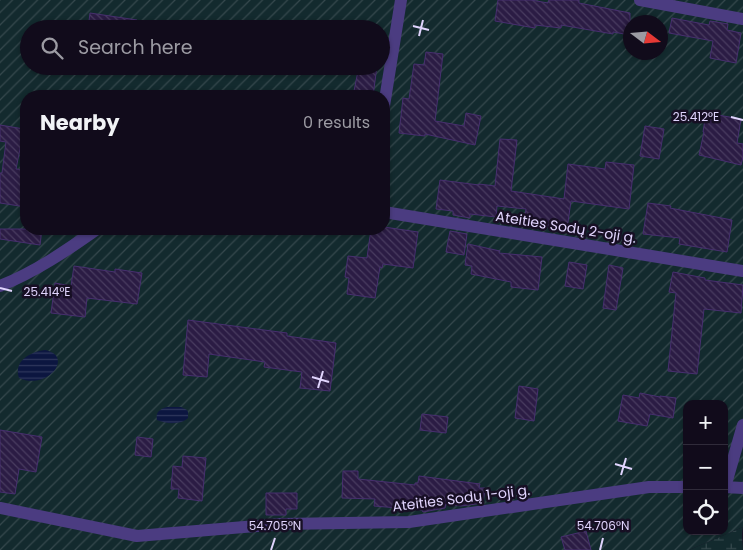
<!DOCTYPE html>
<meta charset="utf-8">
<style>
body{margin:0;font-family:Poppins,sans-serif;background:#1a1424;color:#f1f3f6}
.controls{position:absolute;right:15px;bottom:15px;display:grid;overflow:hidden;border-radius:10px;box-shadow:0 1px 4px #0004}
.controls button{width:45px;height:45px;display:grid;place-items:center;padding:0;border:0;border-bottom:1px solid #302b3a;background:#110b1b;color:#f1f3f6;font:25px sans-serif}
.compass{position:absolute;left:623px;top:15px;width:45px;height:45px;border-radius:50%;background:#110b1b;box-shadow:0 1px 4px #0004;rotate:106deg}
.list{margin:0;padding:0;list-style:none}
h2{display:flex;justify-content:space-between;align-items:center;height:65px;margin:0;padding:0 20px;font-size:21px}
h2 small{font-size:16px;font-weight:400;color:#9c9ba3}
.icon{flex:none;width:28px;height:28px;fill:none;stroke:currentColor;stroke-width:2;stroke-linecap:round;stroke-linejoin:round}
.map{position:relative;flex:none;width:743px;height:550px;overflow:hidden}
.search{position:absolute;background:#110b1b;box-shadow:0 1px 4px #0004;left:20px;top:20px;width:370px;height:55px;display:flex;align-items:center;gap:12px;box-sizing:border-box;padding:0 18px;border-radius:28px;color:#9c9ba3;font-size:19px}
.panel{position:absolute;background:#110b1b;box-shadow:0 1px 4px #0004;left:20px;top:90px;width:370px;height:145px;border-radius:20px}
.map>svg:first-child{display:block}
.wetland{fill:url(#wetland-marsh)}
.garden{fill:url(#garden-furrows);fill-rule:evenodd}
.water{fill:url(#water-rules)}
.building{fill:url(#building-back-hatch);stroke:#472f6f}
.lines{fill:none;stroke-linecap:round;stroke-linejoin:round}
.minor{stroke:#4b3c81;stroke-width:12}
.ticks{fill:none;stroke:#e0d4fd;stroke-width:2}
.labels{text-anchor:middle;dominant-baseline:central;stroke-width:5;stroke-linejoin:round;paint-order:stroke}
.street-label{font-size:14px;fill:#e0d4fd;stroke:#170f24}
.ticks-label{font-size:12px;text-anchor:middle;fill:#e0d4fd;stroke:#170f24;stroke-width:5;stroke-linejoin:round;paint-order:stroke}
</style>
<div class="map">
<svg width="743" height="550" viewBox="0 0 743 550">
<defs>
<pattern id="wetland-marsh" width="20" height="14" patternUnits="userSpaceOnUse" patternTransform="scale(1.25)"><rect width="20" height="14" fill="#132a2e"/><path d="M1 5h8M5 5V1M11 12h8M15 12V8" fill="none" stroke="#35484d"/></pattern>
<pattern id="garden-furrows" width="10" height="10" patternUnits="userSpaceOnUse" patternTransform="scale(1.25)"><rect width="10" height="10" fill="#132a2e"/><path d="M-1 1l2-2M0 10L10 0M9 11l2-2" fill="none" stroke="#35484d"/></pattern>
<pattern id="water-rules" width="6" height="5" patternUnits="userSpaceOnUse" patternTransform="scale(1.25)"><rect width="6" height="5" fill="#0c1640"/><path d="M0 2.5h6" fill="none" stroke="#2f375c"/></pattern>
<pattern id="building-back-hatch" width="6" height="6" patternUnits="userSpaceOnUse" patternTransform="scale(1.25)"><rect width="6" height="6" fill="#2b1c44"/><path d="M-1 5l2 2M0 0l6 6M5-1l2 2" fill="none" stroke="#493c60"/></pattern>
</defs>
<rect width="100%" height="100%" fill="#170f24"/>
<!-- wetland -->
<path class="wetland" d="M743 527C741 535 743 542 743 550H689Z"/>
<!-- garden -->
<path class="garden" d="M0 0H743V527L689 550H0ZM630 22H660V52H630ZM29 29H381V66H29ZM26 96H384V229H26ZM687 404H724V531H687Z"/>
<!-- water -->
<g class="water">
<path d="M45 350C75 356 47 391 19 378 13 361 30 352 45 350Z"/>
<path d="M167 407H181L187 410 188 412V418C181 425 166 424 157 420 155 412 160 409 167 407Z"/>
</g>
<!-- building -->
<g class="building">
<polygon points="498,0 531,0 548,3 549,0 579,0 579,3 630,13 630,35 613,32 613,34 561,25 561,28 535,25 535,28 495,21"/>
<polygon points="90,13 137,20 137,29 88,29"/>
<polygon points="672,18 709,25 710,21 728,24 727,30 741,33 736,63 710,58 713,41 669,33"/>
<polygon points="426,52 443,54 435,121 464,126 466,113 481,116 475,145 425,134 425,136 399,133 403,98 409,99 414,64 424,65"/>
<polygon points="359,66 377,66 373,96 353,96"/>
<polygon points="706,113 741,119 737,143 743,144 743,157 741,165 699,155 704,132 703,132"/>
<polygon points="0,125 24,129 16,169 26,170 26,207 0,203 0,173 2,173 6,142 0,141"/>
<polygon points="645,126 664,129 659,159 640,156"/>
<polygon points="500,139 517,140 511,191 564,199 568,164 605,169 606,162 634,165 629,209 571,201 567,229 524,223 526,209 497,206 496,217 470,214 470,218 453,215 453,211 436,209 440,180 479,185 479,184 495,186"/>
<polygon points="648,203 671,206 670,208 732,220 727,252 679,244 680,238 643,234"/>
<polygon points="384,227 418,232 413,268 383,264 382,268 380,267 375,298 347,294 349,278 345,277 348,256 367,258 371,229 384,229"/>
<polygon points="0,229 42,229 40,245 0,239"/>
<polygon points="450,231 467,234 464,255 446,252"/>
<polygon points="468,244 500,251 499,253 542,257 538,290 511,287 511,282 471,274 472,266 465,265"/>
<polygon points="569,262 587,265 583,289 565,286"/>
<polygon points="609,265 623,268 616,310 603,308"/>
<polygon points="74,266 115,272 115,269 142,273 137,304 87,298 85,317 51,313 55,283 71,286"/>
<polygon points="673,272 705,278 705,280 743,285 741,313 704,309 697,374 668,371 676,293 669,292"/>
<polygon points="188,320 287,333 287,336 336,343 330,391 300,388 302,372 264,367 265,362 209,354 207,377 183,375"/>
<polygon points="519,386 538,389 534,421 515,418"/>
<polygon points="640,393 660,397 660,396 676,398 673,418 650,414 647,426 618,421 623,395 639,398"/>
<polygon points="422,414 448,417 446,433 420,430"/>
<polygon points="0,430 42,437 36,472 19,469 15,494 0,492"/>
<polygon points="137,437 153,439 151,457 135,455"/>
<polygon points="183,456 206,458 202,501 178,498 179,489 171,489 173,466 182,467"/>
<polygon points="343,471 358,471 358,479 415,485 415,483 418,483 419,476 480,484 479,488 485,488 483,503 461,506 446,504 445,508 423,512 422,510 374,506 375,499 342,498"/>
<polygon points="266,493 297,493 297,509 286,509 286,515 266,515"/>
<polygon points="586,531 591,550 565,550 561,537"/>
</g>
<g class="lines">
<!-- minor -->
<g class="minor">
<polyline points="640,0 743,19"/>
<polyline points="384,106 401,0"/>
<polyline points="384,212 743,271"/>
<path d="M0 286C35 272 66 251 97 229"/>
<polyline points="724,487 743,488"/>
<polyline points="725,487 743,425"/>
<polyline points="0,508 137,536 281,524 409,522 649,487 687,487"/>
</g>
</g>
<!-- ticks -->
<path class="ticks" d="M413 26 429 30M419 36 423 20M731 117 743 120M0 288 12 291M312 377 329 382M318 388 323 371M615 464 632 469M621 475 626 458M271 550 275 538M600 550 603 538"/>
<g class="labels">
<!-- street labels -->
<g class="street-label">
<text transform="translate(566 227) rotate(9)">Ateities Sodų 2-oji g.</text>
<text transform="translate(461 498) rotate(-7)">Ateities Sodų 1-oji g.</text>
</g>
</g>
<g class="ticks-label">
<text x="696" y="121">25.412°E</text>
<text x="47" y="296">25.414°E</text>
<text x="275" y="530">54.705°N</text>
<text x="603" y="530">54.706°N</text>
</g>
</svg>
<div class="controls">
<button>+</button>
<button>−</button>
<button><svg class="icon" aria-label="locate" viewBox="0 0 24 24"><circle cx="12" cy="12" r="6"/><path d="M12 2v4M12 18v4M2 12h4M18 12h4"/></svg></button>
</div>
<svg class="compass" viewBox="-18 -18 36 36"><path d="M0-13l5 13h-10z" fill="#e53935"/><path d="M0 13l5-13h-10z" fill="#9c9ba3"/></svg>
<div class="search"><svg class="icon" aria-label="search" viewBox="0 0 24 24"><circle cx="10" cy="10" r="6"/><path d="M15 15l6 6"/></svg>Search here</div>
<section class="panel">
<h2>Nearby<small>0 results</small></h2>
<ul class="list">
</ul>
</section>
</div>
